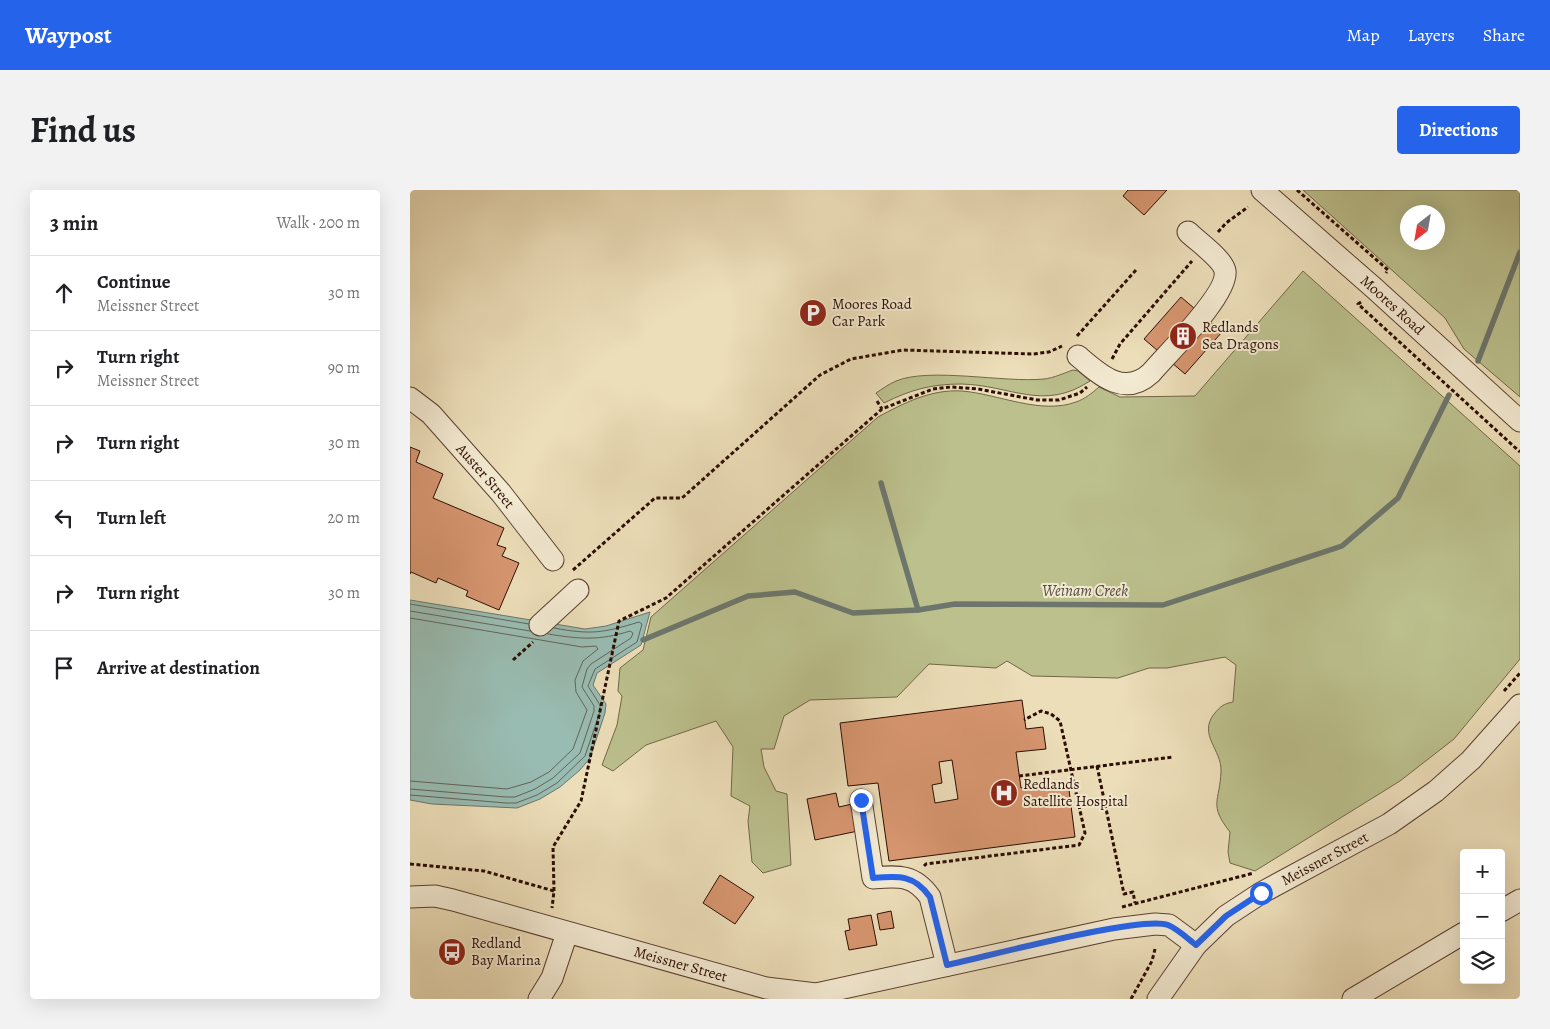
<!DOCTYPE html>
<meta charset="utf-8">
<style>
body{margin:0;font-family:Alegreya,serif;background:#f2f2f2;color:#202124}
.controls{position:absolute;right:15px;bottom:15px;display:grid;overflow:hidden;border-radius:5px;box-shadow:0 5px 20px #0002}
.controls button{width:45px;height:45px;display:grid;place-items:center;padding:0;border:0;border-bottom:1px solid #e0e0e0;background:#fff;color:#202124;font:25px sans-serif}
.compass{position:absolute;left:990px;top:15px;width:45px;height:45px;border-radius:50%;background:#fff;box-shadow:0 5px 20px #0002;rotate:211deg}
.stop{position:absolute;width:15px;height:15px;margin:-11px;border:4px solid #2563eb;border-radius:50%;background:#fff}
.stop.end{background:#2563eb;border-color:#fff;box-shadow:0 1px 5px #0008}
.list{margin:0;padding:0;list-style:none}
h2{display:flex;justify-content:space-between;align-items:center;height:65px;margin:0;padding:0 20px;font-size:21px}
h2 small{font-size:16px;font-weight:400;color:#757577}
.list li{display:grid;grid-template-columns:32px 1fr auto;gap:15px;align-items:center;box-sizing:border-box;height:75px;padding:0 20px;border-top:1px solid #e0e0e0}
.list b{display:block;font-size:19px;white-space:nowrap}
.list p{margin:0;font-size:16px;white-space:nowrap;color:#757577}
.list em{font-size:16px;font-style:normal;color:#757577}
.icon{flex:none;width:28px;height:28px;fill:none;stroke:currentColor;stroke-width:2;stroke-linecap:round;stroke-linejoin:round}
.map{position:relative;flex:none;width:1110px;height:809px;overflow:hidden;border-radius:5px}
header{display:flex;align-items:center;gap:30px;box-sizing:border-box;height:70px;padding:0 25px;background:#2563eb;color:#fff}
header strong{font-size:24px}
nav{display:flex;gap:28px;margin-inline-start:auto;font-size:18px}
.intro{display:flex;align-items:center;justify-content:space-between;box-sizing:border-box;height:120px;padding:0 30px}
h1{margin:0;font-size:35px}
.button{padding:12px 22px;border-radius:5px;background:#2563eb;color:#fff;font-size:18px;font-weight:700}
main{display:flex;gap:30px;padding:0 30px}
aside{flex:1;background:#fff;border-radius:5px;box-shadow:0 5px 20px #0002}
.map>svg:first-child{display:block}
.green{fill:#bbc08d;stroke:#736648;fill-rule:evenodd}
.water{fill:#99bcb2;stroke:#6d766c}
.lines{fill:none;stroke-linecap:round;stroke-linejoin:round}
.shore{stroke:#62645a;stroke-width:1}
.stream{stroke:#6d766c;stroke-width:5.5}
.building{fill:#d79670;stroke:#2b0d02;fill-rule:evenodd}
.minor-casing{stroke:#5b4130;stroke-width:23}
.path{stroke:#2b0d02;stroke-width:3;stroke-dasharray:4 2.5;stroke-linecap:butt}
.minor{stroke:#f3ead2;stroke-width:21}
.route{stroke:#2563eb;stroke-width:6}
.labels{text-anchor:middle;dominant-baseline:central;stroke-width:4;stroke-linejoin:round;paint-order:stroke}
.poi-label{font-size:15px;fill:#2b0d02;stroke:#f3ead2;text-anchor:start}
.street-label{font-size:15px;fill:#2b0d02;stroke:#f3ead2}
.water-label{font-size:16px;font-style:italic;fill:#524a40;stroke:#f3ead2}
</style>
<header>
<strong>Waypost</strong>
<nav><a>Map</a><a>Layers</a><a>Share</a></nav>
</header>
<div class="intro"><h1>Find us</h1><a class="button">Directions</a></div>
<main>
<aside>
<h2>3 min<small>Walk · 200 m</small></h2>
<ul class="list">
<li><svg class="icon" aria-label="ahead" viewBox="0 0 24 24"><path d="M12 20V5M6 11l6-6 6 6"/></svg><div><b>Continue</b><p>Meissner Street</p></div><em>30 m</em></li>
<li><svg class="icon" aria-label="right" viewBox="0 0 24 24"><path d="M7 20v-9h11M14 6l5 5-5 5"/></svg><div><b>Turn right</b><p>Meissner Street</p></div><em>90 m</em></li>
<li><svg class="icon" aria-label="right" viewBox="0 0 24 24"><path d="M7 20v-9h11M14 6l5 5-5 5"/></svg><div><b>Turn right</b></div><em>30 m</em></li>
<li><svg class="icon" aria-label="left" viewBox="0 0 24 24"><path d="M17 20v-9H6M10 6l-5 5 5 5"/></svg><div><b>Turn left</b></div><em>20 m</em></li>
<li><svg class="icon" aria-label="right" viewBox="0 0 24 24"><path d="M7 20v-9h11M14 6l5 5-5 5"/></svg><div><b>Turn right</b></div><em>30 m</em></li>
<li><svg class="icon" aria-label="arrive" viewBox="0 0 24 24"><path d="M6 21V4h12l-3 4 3 4H6"/></svg><div><b>Arrive at destination</b></div></li>
</ul>
</aside>
<div class="map">
<svg width="1110" height="809" viewBox="0 0 1110 809">
<rect width="100%" height="100%" fill="#ecdeb9"/>
<filter id="stains"><feTurbulence type="fractalNoise" baseFrequency=".004" numOctaves="4"/><feColorMatrix values="0 0 0 0 .2 0 0 0 0 .09 0 0 0 0 .02 0 0 0 .5 -.17"/></filter>
<radialGradient id="worn" r=".72"><stop offset=".6" stop-color="#630" stop-opacity="0"/><stop offset="1" stop-color="#630" stop-opacity=".3"/></radialGradient>
<!-- green -->
<g class="green">
<path d="M893 0H1110V207L1054 159 1035 128ZM1028 22V52H998V22Z"/>
<path d="M893 81 1110 276V469L1044 549 990 591 845 681 820 673 818 662 820 642C798 614 810 612 811 581 812 560 788 545 804 524 811 516 813 514 823 512L826 475 815 467 757 478H739L708 488 622 486 597 471 586 478 519 474 487 507 400 510 374 526 364 559H351L354 577 366 601 377 604 381 675 353 683 342 672 338 631 340 616 321 606 323 557 306 531 236 555 203 581 192 575 207 535 212 506 208 501 210 478 233 460 241 427 468 227C494 213 521 199 552 201 588 204 631 225 666 212 675 209 682 203 689 197L710 207 785 206Z"/>
<path d="M663 180 668 181 680 191C633 222 601 195 551 194 521 194 500 200 474 213L466 203C472 199 479 194 486 191 520 177 594 193 634 189 644 188 654 183 663 180Z"/>
</g>
<!-- water -->
<polygon class="water" points="0,410 175,439 196,436 240,422 231,455 187,483 183,495 196,514 195,523 180,568 170,580 150,597 130,609 107,618 22,614 0,610"/>
<g class="lines">
<!-- shore -->
<g class="shore">
<polyline points="0,414 119,434"/>
<polyline points="0,421 120,441"/>
<polyline points="0,428 172,457 186,456 188,459 173,471 165,490 166,502 177,520 163,559 139,582 121,592 97,599 0,591"/>
<path d="M0 599 96 607H105L125 599 143 588 170 563 184 521V516L172 497 177 479 181 474 221 448 223 443 220 441C189 451 169 449 138 444"/>
<path d="M0 605 96 613H106L127 605 147 593 175 566 190 522V515L178 496 185 479 227 452 232 434 229 432C193 443 181 445 144 438"/>
</g>
<!-- stream -->
<g class="stream">
<polyline points="1068,171 1110,62"/>
<polyline points="471,293 508,420"/>
<polyline points="233,450 338,406 385,402 443,423 508,420 545,414 753,415 932,356 988,308 1039,205"/>
</g>
</g>
<!-- building -->
<g class="building">
<polygon points="718,0 757,0 734,25 713,6"/>
<polygon points="771,107 812,142 775,184 734,149"/>
<polygon points="0,257 10,261 6,272 33,284 23,308 94,338 87,355 96,358 92,366 109,373 89,420 56,406 58,401 28,388 26,393 1,382 0,384"/>
<path d="M612 510 616 539 633 537 636 559 606 562 611 598 658 592 665 647 479 671 468 593 438 596 430 533ZM542 570 548 609 525 613 522 595 532 593 529 572Z"/>
<polygon points="426,603 429,617 442,614 448,641 405,650 397,609"/>
<polygon points="310,685 344,707 325,734 293,713"/>
<polygon points="481,721 484,738 470,740 467,724"/>
<polygon points="461,725 467,755 439,760 435,741 440,740 438,729"/>
</g>
<g class="lines">
<!-- minor casing -->
<g class="minor-casing">
<g id="minor">
<path id="s1" d="M852 0 964 98 1110 231"/>
<path d="M668 166C689 184 714 208 741 183 757 164 819 104 815 81 813 69 787 51 778 42"/>
<path id="s2" d="M0 208 21 224 91 303 143 370"/>
<polyline points="130,435 168,400"/>
<path d="M451 610 463 688C488 686 504 684 520 707L537 775"/>
<path id="s3" d="M0 707 25 706 43 710 356 798 406 804 704 739 745 734 759 735 786 755"/>
<polyline points="1091,721 1110,710"/>
<polyline points="129,809 142,788 157,743"/>
<path id="s4" d="M748 809 786 755 816 726 851 703 979 634 1026 601 1061 570 1110 515"/>
<polyline points="943,809 1054,743"/>
</g>
</g>
<!-- path -->
<g class="path">
<polyline points="887,0 978,80 976,83"/>
<polyline points="808,42 816,33 838,17"/>
<polyline points="951,112 948,114 1110,262"/>
<polyline points="667,146 726,80"/>
<polyline points="702,169 710,154 782,71"/>
<polyline points="467,211 472,219"/>
<polyline points="163,380 245,308 272,308 410,185 441,169 493,160 623,164 639,162 652,156"/>
<polyline points="103,470 123,452"/>
<polyline points="1094,501 1110,483"/>
<polyline points="687,576 714,704 723,702 725,713"/>
<polyline points="609,586 763,567"/>
<polyline points="0,674 74,681 144,701 142,718"/>
<polyline points="514,676 516,674 669,655 675,643 650,531 641,524 631,521 614,530"/>
<polyline points="144,701 143,657 171,611 209,431 256,408 472,219 523,199 541,197 568,199 627,210 649,210 670,203 677,197"/>
<polyline points="712,717 844,683"/>
<polyline points="721,809 742,771 745,759"/>
</g>
<!-- minor -->
<use href="#minor" class="minor"/>
</g>
<g class="lines">
<!-- route -->
<path class="route" d="M451 610 463 688C488 686 504 684 520 707L537 775C575 767 731 725 758 735 768 739 778 749 786 755L816 726 851 703"/>
</g>
<!-- icons -->
<defs>
<g id="parking-disc" transform="scale(1.4375)"><circle r="9.5" fill="#8f2418" stroke="#f3ead2"/><path d="M-3.5-5.5H1a3.5 3.5 0 0 1 0 7H-1V5.5H-3.5ZM-1-3.4V-.6H.8a1.4 1.4 0 0 0 0-2.8Z" fill="#fff"/></g>
<g id="building-disc" transform="scale(1.4375)"><circle r="9.5" fill="#8f2418" stroke="#f3ead2"/><path d="M-4-6H4V6H1V3H-1V6H-4ZM-2.5-4.3h1.7v1.8h-1.7ZM.8-4.3h1.7v1.8H.8ZM-2.5-1h1.7V.8h-1.7ZM.8-1h1.7V.8H.8Z" fill="#fff"/></g>
<g id="hospital-disc" transform="scale(1.4375)"><circle r="9.5" fill="#8f2418" stroke="#f3ead2"/><path d="M-5-5h3v3.5h4V-5h3V5h-3V1.5h-4V5h-3Z" fill="#fff"/></g>
<g id="bus-disc" transform="scale(1.4375)"><circle r="9.5" fill="#8f2418" stroke="#f3ead2"/><path d="M-5-6H5V4H4V6H2V4H-2V6H-4V4H-5ZM-3.5-4V0h7V-4ZM-3.5 1.2v1.5H-2V1.2ZM2 1.2v1.5H3.5V1.2Z" fill="#fff"/></g>
</defs>
<g fill-rule="evenodd">
<use href="#parking-disc" x="403" y="123"/>
<use href="#building-disc" x="773" y="146"/>
<use href="#hospital-disc" x="594" y="603"/>
<use href="#bus-disc" x="42" y="762"/>
</g>
<g class="labels">
<!-- poi labels -->
<g class="poi-label">
<text x="422" y="114">Moores Road<tspan x="422" dy="17">Car Park</tspan></text>
<text x="792" y="137">Redlands<tspan x="792" dy="17">Sea Dragons</tspan></text>
<text x="613" y="594">Redlands<tspan x="613" dy="17">Satellite Hospital</tspan></text>
<text x="61" y="753">Redland<tspan x="61" dy="17">Bay Marina</tspan></text>
</g>
<!-- street labels -->
<g class="street-label">
<text stroke="none"><textPath href="#s1" startOffset="174">Moores Road</textPath></text>
<text stroke="none"><textPath href="#s2" startOffset="109">Auster Street</textPath></text>
<text stroke="none"><textPath href="#s4" startOffset="222">Meissner Street</textPath></text>
<text stroke="none"><textPath href="#s3" startOffset="280">Meissner Street</textPath></text>
</g>
<!-- water labels -->
<g class="water-label">
<text x="675" y="401">Weinam Creek</text>
</g>
</g>
<rect width="100%" height="100%" filter="url(#stains)"/>
<rect width="100%" height="100%" fill="url(#worn)"/>
</svg>
<div class="controls">
<button>+</button>
<button>−</button>
<button><svg class="icon" aria-label="layers" viewBox="0 0 24 24"><path d="M12 4l9 5-9 5-9-5zM3 14l9 5 9-5"/></svg></button>
</div>
<svg class="compass" viewBox="-18 -18 36 36"><path d="M0-13l5 13h-10z" fill="#e53935"/><path d="M0 13l5-13h-10z" fill="#757577"/></svg>
<div class="stop" style="left:851px;top:703px"></div>
<div class="stop end" style="left:451px;top:610px"></div>
</div>
</main>
